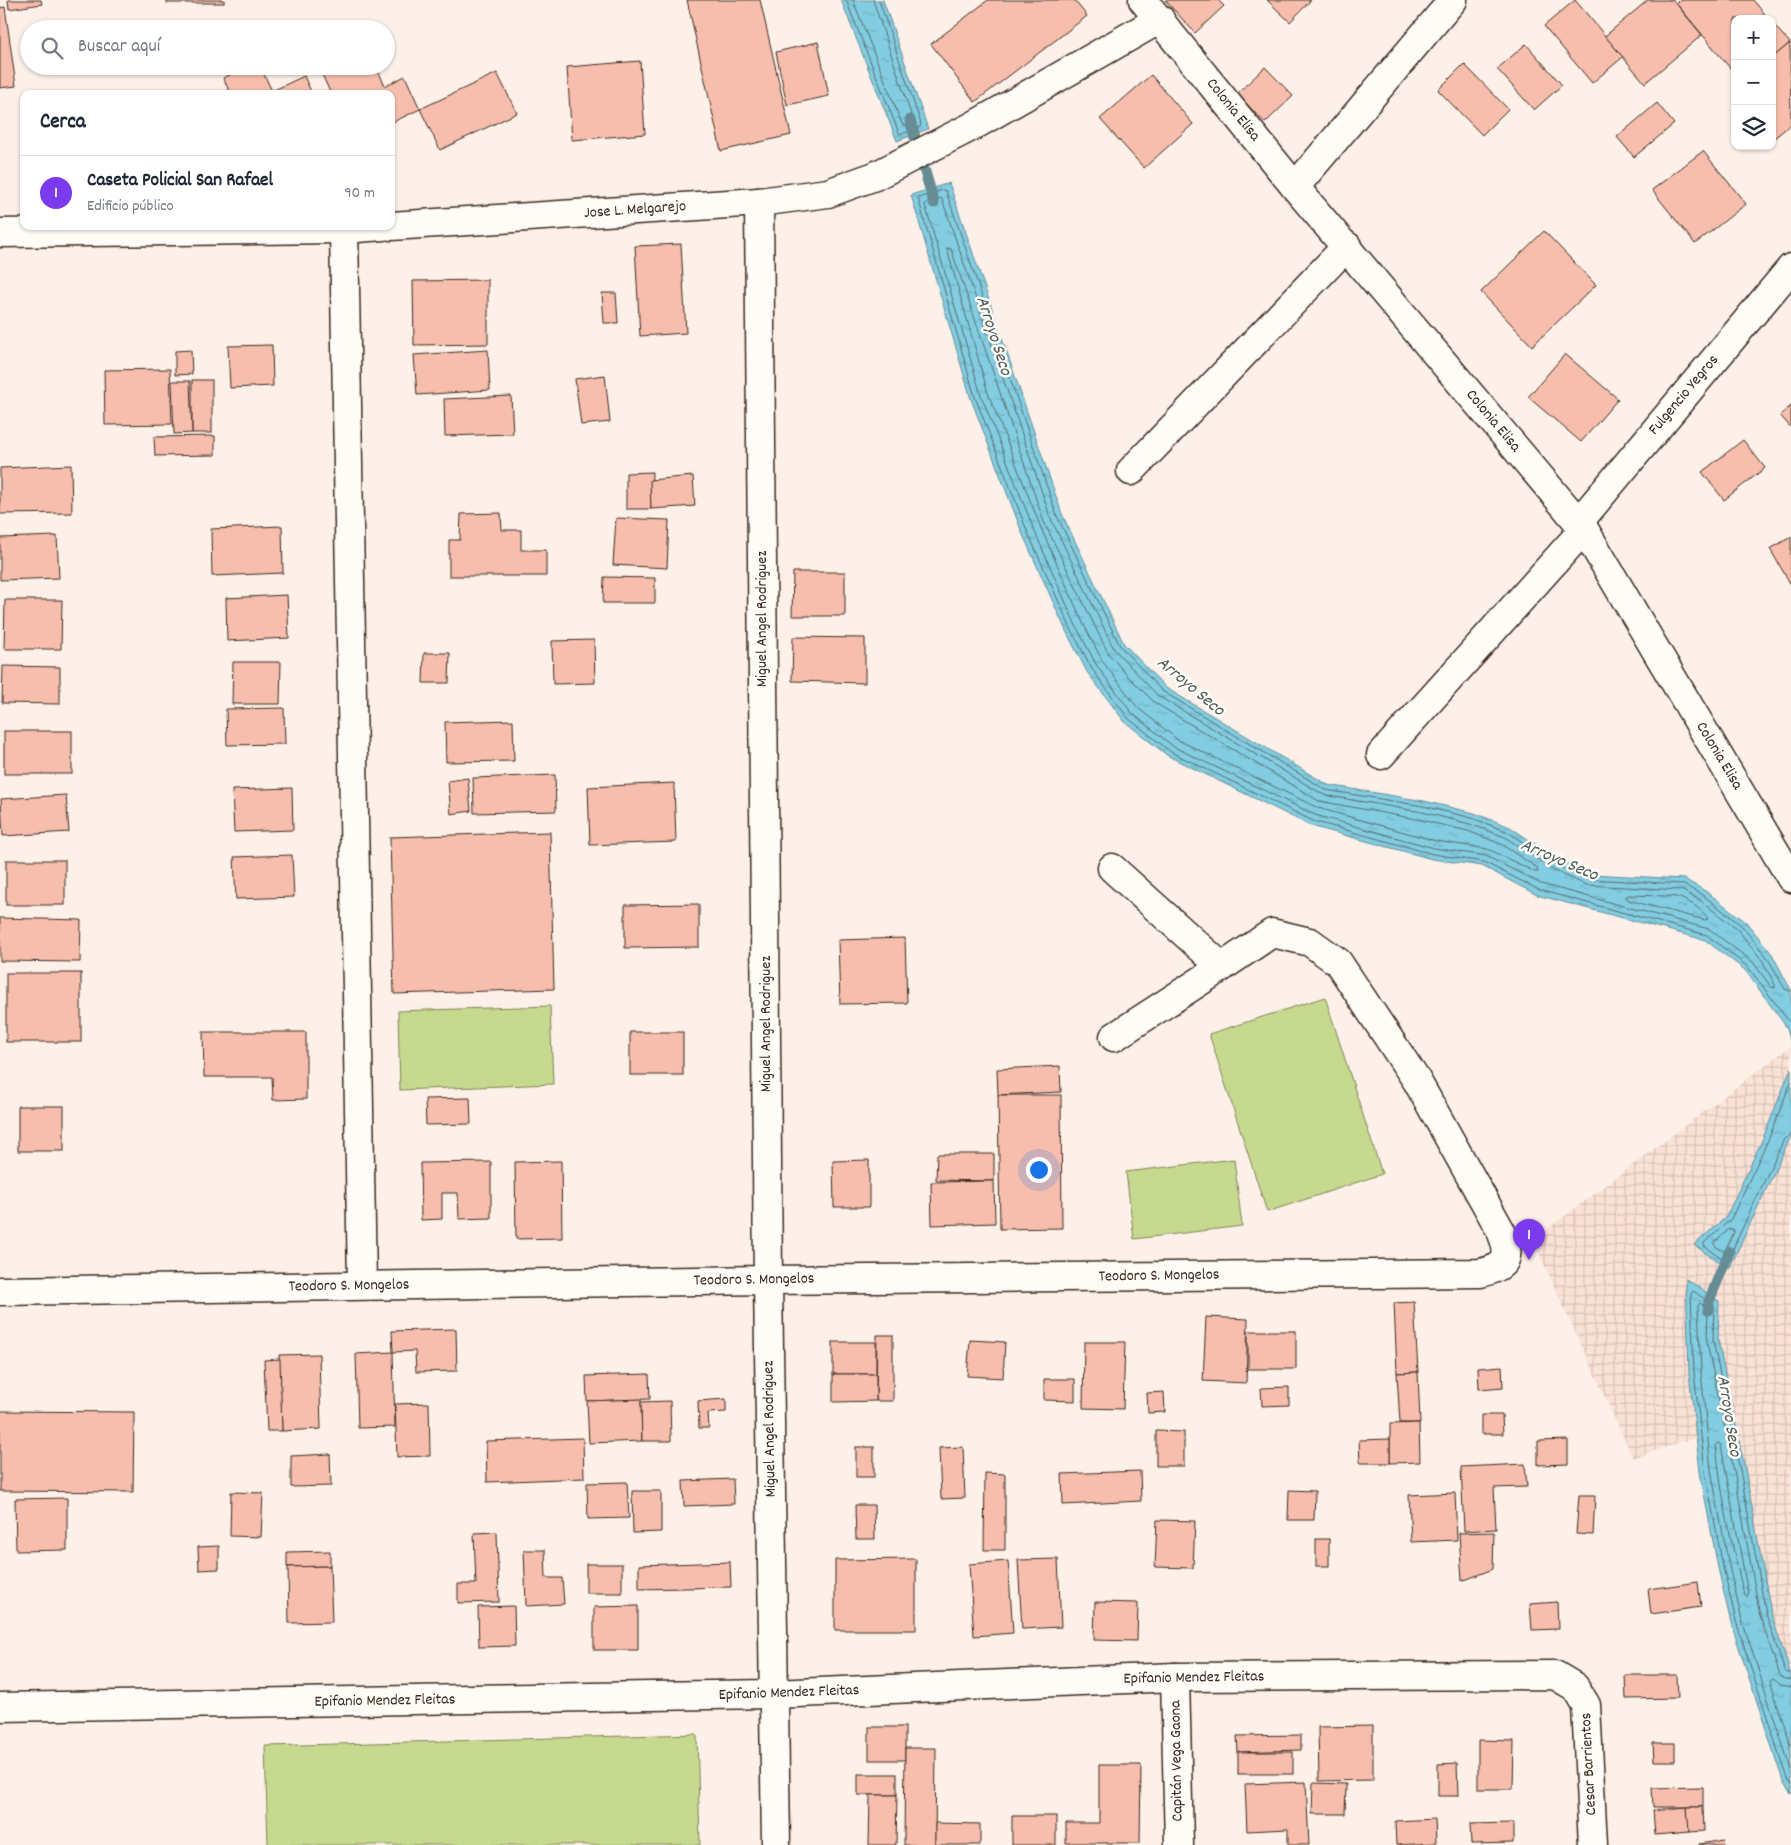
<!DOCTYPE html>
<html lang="es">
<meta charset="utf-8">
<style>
body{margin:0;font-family:Dekko,sans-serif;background:#f6f6f7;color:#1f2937}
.controls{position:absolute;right:15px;top:15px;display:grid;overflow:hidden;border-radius:10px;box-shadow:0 1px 4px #0004}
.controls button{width:45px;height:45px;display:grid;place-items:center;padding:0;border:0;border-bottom:1px solid #e0e1e3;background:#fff;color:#1f2937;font:25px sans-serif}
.you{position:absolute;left:1038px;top:1169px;width:18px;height:18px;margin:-12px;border:4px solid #fff;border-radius:50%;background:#1a73e8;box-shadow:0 0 0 8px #1a73e833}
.badge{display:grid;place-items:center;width:32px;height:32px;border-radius:50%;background:#7c3aed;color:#fff;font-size:16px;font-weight:700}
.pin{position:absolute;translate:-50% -41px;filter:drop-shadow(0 1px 2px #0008)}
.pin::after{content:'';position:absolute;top:26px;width:18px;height:15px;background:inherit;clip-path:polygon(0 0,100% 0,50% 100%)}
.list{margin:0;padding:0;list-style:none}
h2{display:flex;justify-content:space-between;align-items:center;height:65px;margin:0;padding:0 20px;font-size:21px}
h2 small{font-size:16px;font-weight:400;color:#747a83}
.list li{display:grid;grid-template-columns:32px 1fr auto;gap:15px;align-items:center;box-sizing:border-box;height:75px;padding:0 20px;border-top:1px solid #e0e1e3}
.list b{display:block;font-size:19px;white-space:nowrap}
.list p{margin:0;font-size:16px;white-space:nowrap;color:#747a83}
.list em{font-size:16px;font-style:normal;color:#747a83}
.icon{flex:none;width:28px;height:28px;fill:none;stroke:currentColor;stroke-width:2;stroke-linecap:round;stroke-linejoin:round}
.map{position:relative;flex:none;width:1791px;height:1845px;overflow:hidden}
.search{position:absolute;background:#fff;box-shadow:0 1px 4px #0004;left:20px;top:20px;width:375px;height:55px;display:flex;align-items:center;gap:12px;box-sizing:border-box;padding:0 18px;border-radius:28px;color:#747a83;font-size:19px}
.panel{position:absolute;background:#fff;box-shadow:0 1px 4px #0004;left:20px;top:90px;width:375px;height:140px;border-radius:10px}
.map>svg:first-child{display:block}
.industrial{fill:url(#industrial-grid)}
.green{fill:#c6da8f;stroke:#808256}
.water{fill:url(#water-ripples);stroke:#668c94}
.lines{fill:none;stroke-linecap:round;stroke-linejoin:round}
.shore{stroke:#576b6c;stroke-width:1}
.stream{stroke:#668c94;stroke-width:11}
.building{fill:#f7bead;stroke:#3b2a1e}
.minor-casing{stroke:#3b2a1e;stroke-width:31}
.minor{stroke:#fdfcf7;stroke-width:28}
.labels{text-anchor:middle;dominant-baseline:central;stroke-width:5;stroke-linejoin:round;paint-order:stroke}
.street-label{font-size:16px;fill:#3b2a1e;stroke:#fdfcf7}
.water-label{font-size:18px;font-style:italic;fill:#505b59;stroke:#fdfcf7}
</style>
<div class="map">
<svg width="1791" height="1845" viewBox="0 0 1791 1845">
<defs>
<pattern id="industrial-grid" width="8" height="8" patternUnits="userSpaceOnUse" patternTransform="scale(1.25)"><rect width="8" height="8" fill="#fae1d6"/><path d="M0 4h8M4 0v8" fill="none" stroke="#d7c1b7"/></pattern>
<pattern id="water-ripples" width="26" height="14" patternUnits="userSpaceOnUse" patternTransform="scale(1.25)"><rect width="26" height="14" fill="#82cde2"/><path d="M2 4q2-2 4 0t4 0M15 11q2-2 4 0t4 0" fill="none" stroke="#71b0c1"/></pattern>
</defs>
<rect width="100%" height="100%" fill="#fcf0e8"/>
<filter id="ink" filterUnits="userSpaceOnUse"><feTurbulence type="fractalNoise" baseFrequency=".02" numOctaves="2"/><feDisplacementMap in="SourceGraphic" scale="10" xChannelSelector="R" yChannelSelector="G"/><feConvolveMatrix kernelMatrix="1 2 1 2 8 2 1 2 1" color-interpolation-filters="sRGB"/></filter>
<g filter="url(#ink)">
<!-- industrial -->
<polygon class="industrial" points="1791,1046 1791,1691 1767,1623 1724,1428 1633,1458 1533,1240"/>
<!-- green -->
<g class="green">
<polygon points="1325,997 1382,1174 1267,1212 1209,1034"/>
<polygon points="550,1006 553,1084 400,1090 398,1011"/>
<polygon points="1234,1159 1242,1226 1134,1239 1126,1172"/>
<polygon points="697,1734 700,1845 268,1845 265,1746"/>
</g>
<!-- water -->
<g class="water">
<polygon points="841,0 883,0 928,129 897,141"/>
<polygon points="949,183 1062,514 1124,644 1166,688 1328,785 1424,801 1474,813 1510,827 1559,860 1590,874 1684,879 1707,892 1746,922 1772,954 1791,990 1791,1044 1787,1028 1745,970 1705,940 1537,895 1482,866 1432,859 1311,826 1168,756 1124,721 1087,672 1066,631 1023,535 971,399 911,195"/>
<polygon points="1791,1068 1791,1136 1729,1269 1694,1245 1726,1217 1764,1136"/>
<polygon points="1686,1279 1719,1301 1718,1340 1746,1474 1771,1613 1791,1675 1791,1795 1783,1781 1731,1623 1718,1568 1700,1472 1689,1373"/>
</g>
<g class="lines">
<!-- shore -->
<g class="shore">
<polyline points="846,0 899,133 902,134 920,127 921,124 879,0"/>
<polyline points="853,0 902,124 905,126 912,123 913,120 873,0"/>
<polygon points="939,198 942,199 1051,519 1114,649 1158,696 1324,795 1422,812 1470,824 1505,837 1553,870 1586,885 1681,890 1701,901 1738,930 1762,960 1775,985 1775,988 1771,987 1753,962 1709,929 1541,884 1486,856 1434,848 1315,815 1174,747 1132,713 1097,666 1076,626 1034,530 981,395 925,205 927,202"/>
<polygon points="947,248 951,249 1044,522 1108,653 1126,674 1155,703 1319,801 1421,820 1468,831 1501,844 1537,868 1538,872 1535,872 1488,849 1436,841 1318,808 1178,740 1138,708 1103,662 1083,623 1041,528 988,393"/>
<path d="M1629 895C1644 896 1661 895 1676 897 1686 899 1704 910 1708 919L1705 920 1628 900 1626 897Z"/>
<polyline points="1791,991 1785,989 1767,957 1742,926 1704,896 1682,884 1588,879 1556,865 1508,832 1472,818 1423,806 1326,790 1162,691 1120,646 1057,516 946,191 943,190 918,198 975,397 1028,533 1071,629 1092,669 1128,718 1171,752 1313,821 1433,854 1484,862 1539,890 1707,935 1748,967 1791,1024"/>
<polyline points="1791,1082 1769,1138 1731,1219 1704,1243 1704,1246 1725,1260 1728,1259 1784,1139 1791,1135"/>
<polygon points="1730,1229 1733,1229 1734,1232 1726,1250 1723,1251 1715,1246 1714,1243"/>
<path d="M1718 1443 1721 1445 1748 1594 1747 1597 1744 1595C1732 1546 1721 1496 1716 1445Z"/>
<polyline points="1791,1673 1787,1673 1784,1669 1766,1614 1741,1475 1713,1341 1714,1305 1693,1291 1691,1294 1694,1372 1705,1471 1723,1567 1736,1621 1787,1779 1791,1785"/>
<polyline points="1791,1680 1783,1678 1779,1673 1760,1616 1735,1476 1707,1343 1708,1308 1700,1303 1698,1306 1701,1372 1711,1470 1729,1566 1742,1620 1791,1770"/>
<polyline points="1791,1687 1781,1685 1773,1679 1770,1681 1791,1746"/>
</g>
<!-- stream -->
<g class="stream">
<polyline points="910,120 934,203"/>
<polyline points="1708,1310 1709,1301 1729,1252"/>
</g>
</g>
<!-- building -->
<g class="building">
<polygon points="8,0 41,0 42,4 9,9"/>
<rect x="167" y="0" width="57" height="3"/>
<polygon points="687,0 760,0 791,135 721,151"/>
<polygon points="988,0 1074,0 1087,16 975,102 931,44"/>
<polygon points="1165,0 1218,0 1224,6 1195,33"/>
<polygon points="1267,0 1311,0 1290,22"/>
<polygon points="1575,0 1623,57 1592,83 1544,26"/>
<polygon points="1648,0 1673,0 1702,35 1645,83 1605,36"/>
<polygon points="1679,0 1753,0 1769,19 1735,19 1735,74 1676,3"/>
<polygon points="5,7 16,86 0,88 0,8"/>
<polygon points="1772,23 1790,43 1772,58"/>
<polygon points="818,42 829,96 787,105 776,52"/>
<polygon points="1790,43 1791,124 1772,140 1772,58"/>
<polygon points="1526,44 1562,85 1534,110 1497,69"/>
<polygon points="640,61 645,134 572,140 567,67"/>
<polygon points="1464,64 1508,109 1482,135 1438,90"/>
<polygon points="248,66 260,66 272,91 304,76 312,94 231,94 223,78"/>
<polygon points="318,66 376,66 385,86 405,76 420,109 391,123 391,94 331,94"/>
<polygon points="1265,67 1293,96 1265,123 1237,94"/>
<polygon points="497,73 517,113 440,150 420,109"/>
<polygon points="1151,75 1193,124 1144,168 1100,119"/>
<polygon points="1657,103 1674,124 1634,157 1617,137"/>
<polygon points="1703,151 1746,204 1695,244 1652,190"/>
<polygon points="1544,231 1596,285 1532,346 1481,292"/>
<polygon points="681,244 686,333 640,336 635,246"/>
<polygon points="488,280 488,344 414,345 413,281"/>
<polygon points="602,293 616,293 618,323 604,323"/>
<polygon points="272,345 273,386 230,388 228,346"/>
<polygon points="191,350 192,374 175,375 175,351"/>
<polygon points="488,350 490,390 417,395 414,355"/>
<polygon points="1565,354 1618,399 1581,442 1528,397"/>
<polygon points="170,369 172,424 105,425 104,370"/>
<polygon points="605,375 610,422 581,425 575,379"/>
<rect x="192" y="380" width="20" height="53"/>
<polygon points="172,381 190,381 192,433 174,434"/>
<polygon points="511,396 513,434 445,436 444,399"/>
<polygon points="1791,406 1791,428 1780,415"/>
<polygon points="215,436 215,455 155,456 154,437"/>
<polygon points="1743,440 1765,468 1724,500 1702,472"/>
<polygon points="71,465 72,513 0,514 0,468"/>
<polygon points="652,472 651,509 626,509 626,473"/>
<polygon points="693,476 695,506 651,509 650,480"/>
<polygon points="501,513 502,530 521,530 521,550 546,550 546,576 449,576 449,540 460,540 461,514"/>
<polygon points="616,518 669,520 667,568 613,565"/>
<polygon points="282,526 283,573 212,576 211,529"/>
<polygon points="57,536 59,578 0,580 0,538"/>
<polygon points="1791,537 1791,585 1770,549"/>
<polygon points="793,572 845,572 845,616 792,616"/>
<polygon points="604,577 655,578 655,603 603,603"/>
<polygon points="287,595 289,638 227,641 226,598"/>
<polygon points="5,600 62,600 61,649 4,649"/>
<polygon points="793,637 865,638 865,683 792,681"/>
<polygon points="594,640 595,683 553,684 552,641"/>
<polygon points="424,653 450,653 449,683 423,683"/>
<polygon points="233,662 281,662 280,704 232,704"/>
<polygon points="3,666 60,667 60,704 2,703"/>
<polygon points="284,708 285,744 227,745 226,709"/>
<polygon points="513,720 514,761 446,762 445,722"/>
<rect x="4" y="731" width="68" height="43"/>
<polygon points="555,775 556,811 474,813 473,778"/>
<polygon points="468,778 471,811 451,814 448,781"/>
<polygon points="674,783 676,842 590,845 588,787"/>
<polygon points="292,788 293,830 234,832 232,790"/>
<polygon points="66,795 69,832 3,836 1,799"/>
<polygon points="550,832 554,989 394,994 390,837"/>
<polygon points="292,855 294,897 236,899 234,857"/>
<rect x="6" y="860" width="59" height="45"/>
<polygon points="699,904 699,947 625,948 625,905"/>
<polygon points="0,918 81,920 80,962 0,961"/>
<polygon points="905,938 907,1003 840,1004 838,940"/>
<rect x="6" y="973" width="75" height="69"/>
<polygon points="203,1032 306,1032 306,1099 273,1100 272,1077 204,1077"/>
<rect x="630" y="1032" width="53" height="43"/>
<polygon points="1060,1066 1061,1092 998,1095 997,1069"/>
<polygon points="998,1095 1061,1095 1062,1228 1000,1229"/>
<polygon points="470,1098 471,1124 426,1125 425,1099"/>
<rect x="18" y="1106" width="46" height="45"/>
<polygon points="937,1154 994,1154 994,1181 936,1180"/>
<polygon points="869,1160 869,1207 834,1207 833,1161"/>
<polygon points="561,1161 562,1238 516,1239 515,1162"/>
<polygon points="491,1162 491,1218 459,1219 458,1193 442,1193 442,1219 421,1220 420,1163"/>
<polygon points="994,1181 995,1223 932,1225 931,1182"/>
<polygon points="1414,1302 1418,1372 1397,1373 1394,1303"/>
<polygon points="1206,1317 1248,1319 1246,1383 1203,1381"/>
<polygon points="456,1329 457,1371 416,1372 415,1351 393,1352 392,1331"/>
<rect x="1248" y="1331" width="48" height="38"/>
<polygon points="877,1335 893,1335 893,1401 876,1401"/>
<polygon points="970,1340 1005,1342 1003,1378 967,1376"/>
<rect x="833" y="1342" width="43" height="32"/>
<polygon points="1084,1342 1125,1342 1123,1409 1083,1408"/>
<polygon points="393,1352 395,1427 358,1428 356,1354"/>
<polygon points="319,1354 321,1429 282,1431 279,1355"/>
<polygon points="280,1359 282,1431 267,1431 264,1360"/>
<polygon points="1502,1366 1503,1387 1479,1389 1478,1368"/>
<polygon points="1418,1372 1420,1423 1400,1423 1397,1373"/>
<polygon points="649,1374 650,1399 587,1401 586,1376"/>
<polygon points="833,1374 876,1374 876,1401 833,1402"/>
<polygon points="1044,1379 1075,1379 1075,1401 1044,1400"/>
<polygon points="1289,1387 1289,1405 1262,1406 1261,1388"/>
<polygon points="1164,1392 1165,1412 1148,1413 1147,1393"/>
<polygon points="641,1399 642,1441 589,1443 587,1401"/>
<polygon points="726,1399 726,1412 708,1413 709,1428 699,1428 698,1401"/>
<polygon points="670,1401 671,1441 642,1441 641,1402"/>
<polygon points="429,1403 430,1456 397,1457 395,1404"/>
<polygon points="0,1411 134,1412 133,1492 0,1491"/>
<polygon points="1481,1415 1502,1415 1503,1434 1481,1434"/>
<polygon points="1419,1423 1420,1462 1390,1463 1390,1424"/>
<polygon points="1156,1431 1184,1432 1184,1466 1156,1466"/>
<polygon points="583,1438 584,1478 487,1482 486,1441"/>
<polygon points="1390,1439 1390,1463 1360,1463 1359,1440"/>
<polygon points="1568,1440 1568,1464 1538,1465 1538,1441"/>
<rect x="856" y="1447" width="18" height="30"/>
<polygon points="963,1447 965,1498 941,1499 939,1448"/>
<polygon points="330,1454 331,1486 291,1487 291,1456"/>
<polygon points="1525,1464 1527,1487 1494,1488 1496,1529 1464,1531 1461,1467"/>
<polygon points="1140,1471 1141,1501 1063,1505 1062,1474"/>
<polygon points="985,1473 1005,1474 1005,1550 984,1550"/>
<polygon points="733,1479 734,1504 684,1506 683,1481"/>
<polygon points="627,1482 629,1518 588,1519 587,1483"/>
<polygon points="1289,1490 1315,1491 1314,1520 1288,1520"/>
<polygon points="632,1491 661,1491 661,1532 633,1533"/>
<polygon points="231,1492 263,1493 261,1537 230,1536"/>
<polygon points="1455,1493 1457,1540 1411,1542 1409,1495"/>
<polygon points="1579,1495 1595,1495 1593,1535 1576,1534"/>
<polygon points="67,1498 67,1550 16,1551 15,1499"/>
<polygon points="855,1505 874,1505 875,1539 856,1539"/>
<polygon points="1157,1520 1195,1521 1193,1568 1155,1567"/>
<polygon points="497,1532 499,1602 458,1603 458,1584 476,1584 474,1533"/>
<polygon points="1494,1532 1493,1569 1462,1581 1459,1533"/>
<rect x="1316" y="1539" width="13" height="27"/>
<polygon points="219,1546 219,1569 199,1570 198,1547"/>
<polygon points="524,1550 545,1550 546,1578 562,1578 564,1604 526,1606"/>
<polygon points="330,1551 330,1566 287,1567 287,1552"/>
<polygon points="916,1559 916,1630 835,1630 835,1560"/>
<polygon points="1058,1559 1061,1627 1022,1629 1018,1560"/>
<polygon points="1008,1561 1013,1633 974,1636 969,1564"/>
<polygon points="730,1562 731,1587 639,1589 639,1565"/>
<rect x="586" y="1564" width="36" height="29"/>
<polygon points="330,1566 332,1622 289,1623 288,1567"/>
<polygon points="1698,1582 1701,1607 1651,1614 1648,1589"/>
<polygon points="1095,1602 1138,1603 1137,1641 1094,1640"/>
<polygon points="1557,1602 1558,1629 1532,1630 1530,1604"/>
<polygon points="514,1606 515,1646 479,1647 478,1607"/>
<polygon points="638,1606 638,1650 594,1650 594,1607"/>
<polygon points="1625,1675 1677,1675 1678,1698 1626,1699"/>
<polygon points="1373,1726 1373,1780 1319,1781 1318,1727"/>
<rect x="869" y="1727" width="36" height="33"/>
<polygon points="1301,1735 1301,1750 1238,1752 1237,1736"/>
<polygon points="1478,1740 1514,1741 1513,1789 1478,1789"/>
<polygon points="1653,1743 1675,1743 1675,1761 1654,1761"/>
<polygon points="905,1748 936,1748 935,1845 904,1845"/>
<rect x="1238" y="1752" width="55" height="22"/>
<polygon points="1457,1763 1458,1796 1438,1796 1438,1764"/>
<polygon points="1099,1765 1141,1765 1140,1843 1066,1843 1066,1823 1099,1823"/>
<rect x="858" y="1774" width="39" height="21"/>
<polygon points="1306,1782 1309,1845 1288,1845 1288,1829 1247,1831 1245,1784"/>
<polygon points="1313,1783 1346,1784 1345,1814 1312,1814"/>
<polygon points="1703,1787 1703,1807 1653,1807 1652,1788"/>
<polygon points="870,1795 897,1795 896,1845 869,1845"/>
<polygon points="1687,1807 1703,1807 1704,1831 1688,1832"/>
<polygon points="1687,1807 1689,1832 1655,1835 1653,1810"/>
<rect x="1012" y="1816" width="44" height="29"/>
<polygon points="1435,1819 1436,1843 1396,1845 1395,1821"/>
<polygon points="935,1823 980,1824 980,1845 935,1845"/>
<polygon points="1513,1823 1513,1843 1471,1844 1470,1824"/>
<polygon points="1725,1840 1726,1845 1699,1845 1699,1844"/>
</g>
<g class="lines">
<!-- minor casing -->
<g class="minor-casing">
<g id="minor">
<polyline points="1143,0 1295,187 1584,529 1791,878"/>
<polyline points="1295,187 1453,0"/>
<polyline points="759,202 768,1280 776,1845"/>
<polyline points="391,226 759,202 828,193 875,176 973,126 1160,19"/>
<polyline points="344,229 362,1285"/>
<polyline points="0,233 344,229 383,226"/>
<polyline points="1131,471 1347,246"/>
<polyline points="1578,523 1791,268"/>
<polyline points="1381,755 1584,529"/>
<polyline points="1112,868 1222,967"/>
<path d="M0 1291 768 1280 1480 1273C1509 1267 1511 1256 1501 1231L1417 1081 1338 962 1310 942 1272 933 1222 967 1114 1037"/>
<polyline points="1175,1677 1179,1845"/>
<polyline points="0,1707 773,1694 1175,1677 1555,1675 1575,1687 1586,1705 1593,1845"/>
</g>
</g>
<!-- minor -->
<use href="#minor" class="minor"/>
</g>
</g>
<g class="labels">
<!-- street labels -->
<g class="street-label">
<text transform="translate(1233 110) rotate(51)">Colonia Elisa</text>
<text transform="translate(635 210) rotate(-4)">Jose L. Melgarejo</text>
<text transform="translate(1684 395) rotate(-50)">Fulgencio Yegros</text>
<text transform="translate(1493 421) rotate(50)">Colonia Elisa</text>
<text transform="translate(762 619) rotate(-90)">Miguel Angel Rodriguez</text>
<text transform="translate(1719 756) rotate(59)">Colonia Elisa</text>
<text transform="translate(766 1024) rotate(-90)">Miguel Angel Rodriguez</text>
<text transform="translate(1159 1276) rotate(-1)">Teodoro S. Mongelos</text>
<text transform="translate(754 1280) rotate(-1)">Teodoro S. Mongelos</text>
<text transform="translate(349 1286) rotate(-1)">Teodoro S. Mongelos</text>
<text transform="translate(770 1429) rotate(-91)">Miguel Angel Rodriguez</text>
<text transform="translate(1194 1678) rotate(-1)">Epifanio Mendez Fleitas</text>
<text transform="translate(789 1693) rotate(-2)">Epifanio Mendez Fleitas</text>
<text transform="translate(385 1701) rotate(-1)">Epifanio Mendez Fleitas</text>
<text transform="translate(1177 1761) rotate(-91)">Capitán Vega Gaona</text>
<text transform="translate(1589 1764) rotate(-93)">Cesar Barrientos</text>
</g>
<!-- water labels -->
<g class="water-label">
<text transform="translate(993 336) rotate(72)">Arroyo Seco</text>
<text transform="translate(1190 687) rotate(40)">Arroyo Seco</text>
<text transform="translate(1559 861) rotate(23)">Arroyo Seco</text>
<text transform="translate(1728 1416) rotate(81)">Arroyo Seco</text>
</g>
</g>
</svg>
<div class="controls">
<button>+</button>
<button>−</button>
<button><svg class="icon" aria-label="layers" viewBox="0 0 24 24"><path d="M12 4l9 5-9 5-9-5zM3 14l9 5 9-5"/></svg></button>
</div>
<div class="you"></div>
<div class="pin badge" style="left:1529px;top:1260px">1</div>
<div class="search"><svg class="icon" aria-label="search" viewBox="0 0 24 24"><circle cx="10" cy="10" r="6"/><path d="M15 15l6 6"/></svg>Buscar aquí</div>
<section class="panel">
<h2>Cerca<small></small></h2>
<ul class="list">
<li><span class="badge">1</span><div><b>Caseta Policial San Rafael</b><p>Edificio público</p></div><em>90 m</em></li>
</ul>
</section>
</div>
